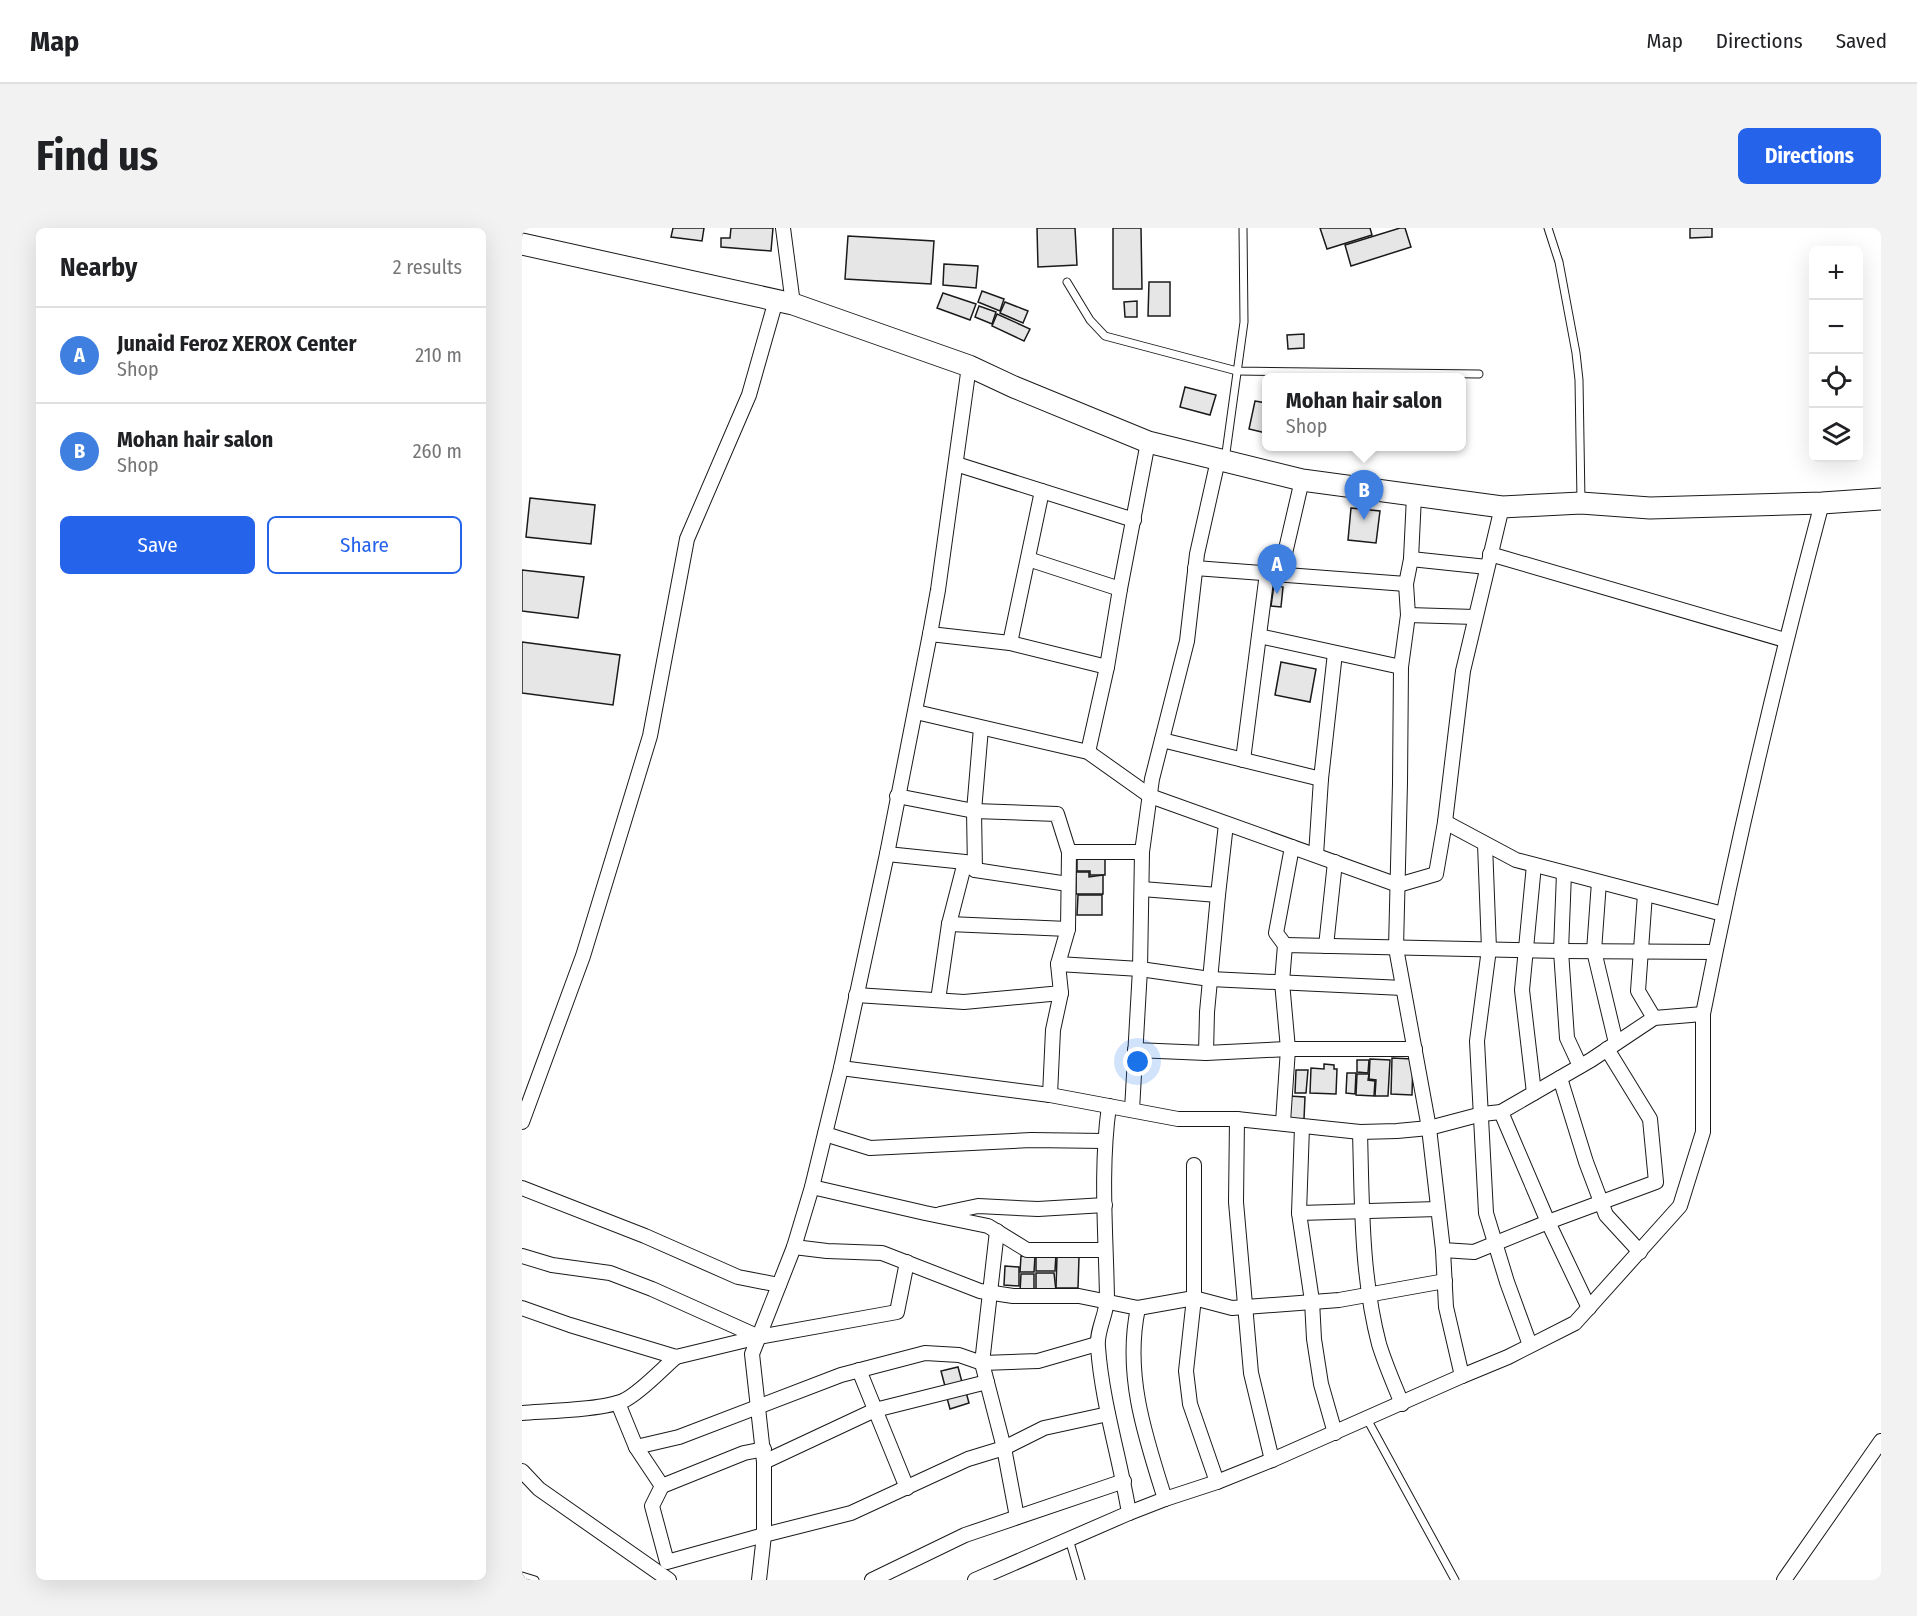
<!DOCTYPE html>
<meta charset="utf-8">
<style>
body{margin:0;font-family:"Fira Sans Condensed",sans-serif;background:#f2f2f2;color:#202124}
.controls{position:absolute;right:18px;top:18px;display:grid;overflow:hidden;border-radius:9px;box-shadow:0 6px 24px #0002}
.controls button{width:54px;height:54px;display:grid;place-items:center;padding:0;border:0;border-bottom:2px solid #e0e0e0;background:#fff;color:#202124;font:30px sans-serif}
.you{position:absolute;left:616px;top:834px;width:21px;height:21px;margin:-15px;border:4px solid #fff;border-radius:50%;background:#1a73e8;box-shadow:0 0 0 9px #1a73e833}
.badge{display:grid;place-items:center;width:39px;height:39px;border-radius:50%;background:#2563eb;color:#fff;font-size:20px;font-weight:700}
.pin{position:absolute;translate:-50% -50px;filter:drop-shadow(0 2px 3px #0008)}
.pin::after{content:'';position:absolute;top:32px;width:21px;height:18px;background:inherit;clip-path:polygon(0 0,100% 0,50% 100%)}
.popup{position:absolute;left:740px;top:145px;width:204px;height:78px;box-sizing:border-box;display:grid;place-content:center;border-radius:9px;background:#fff;filter:drop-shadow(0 2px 4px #0005);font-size:20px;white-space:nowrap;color:#757577}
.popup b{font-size:22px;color:#202124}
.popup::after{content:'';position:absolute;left:50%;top:100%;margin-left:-12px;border:12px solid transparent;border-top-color:#fff}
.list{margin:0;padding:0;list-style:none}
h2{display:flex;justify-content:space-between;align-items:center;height:78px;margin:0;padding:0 24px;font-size:26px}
h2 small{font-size:20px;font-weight:400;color:#757577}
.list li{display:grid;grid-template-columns:39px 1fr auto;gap:18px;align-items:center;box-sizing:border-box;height:96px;padding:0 24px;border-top:2px solid #e0e0e0}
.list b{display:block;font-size:22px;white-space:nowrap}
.list p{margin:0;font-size:20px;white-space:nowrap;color:#757577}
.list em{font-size:20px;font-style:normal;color:#757577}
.actions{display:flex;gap:12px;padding:18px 24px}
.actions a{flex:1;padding:14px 0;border:2px solid #2563eb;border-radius:9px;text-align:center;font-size:21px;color:#2563eb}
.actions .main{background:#2563eb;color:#fff}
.icon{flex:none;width:33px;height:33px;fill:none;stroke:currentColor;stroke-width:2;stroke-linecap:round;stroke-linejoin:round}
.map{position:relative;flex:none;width:1359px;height:1352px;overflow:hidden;border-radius:9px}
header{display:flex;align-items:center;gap:36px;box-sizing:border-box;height:84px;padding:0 30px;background:#fff;border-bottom:2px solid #e0e0e0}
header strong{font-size:28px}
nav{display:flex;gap:33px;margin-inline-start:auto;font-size:21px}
.intro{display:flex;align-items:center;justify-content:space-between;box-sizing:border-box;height:144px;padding:0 36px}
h1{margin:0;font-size:42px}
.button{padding:15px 27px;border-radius:9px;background:#2563eb;color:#fff;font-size:21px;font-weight:700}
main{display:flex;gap:36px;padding:0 36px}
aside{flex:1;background:#fff;border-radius:9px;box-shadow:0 6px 24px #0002}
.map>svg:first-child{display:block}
.building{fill:#e6e6e6;stroke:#1a1a1a;stroke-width:1.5}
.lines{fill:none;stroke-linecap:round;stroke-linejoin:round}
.service-casing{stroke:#1a1a1a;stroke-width:9}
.minor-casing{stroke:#1a1a1a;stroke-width:16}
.primary-casing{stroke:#1a1a1a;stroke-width:23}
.service{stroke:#fff;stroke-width:7}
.minor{stroke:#fff;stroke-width:14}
.primary{stroke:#fff;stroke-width:21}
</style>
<header>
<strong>Map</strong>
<nav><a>Map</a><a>Directions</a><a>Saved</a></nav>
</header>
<div class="intro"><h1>Find us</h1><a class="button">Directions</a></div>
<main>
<aside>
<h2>Nearby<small>2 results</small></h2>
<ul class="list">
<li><span class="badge" style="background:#3f7fe0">A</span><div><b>Junaid Feroz XEROX Center</b><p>Shop</p></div><em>210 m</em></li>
<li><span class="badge" style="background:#3f7fe0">B</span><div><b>Mohan hair salon</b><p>Shop</p></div><em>260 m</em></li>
</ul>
<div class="actions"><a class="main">Save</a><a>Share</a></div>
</aside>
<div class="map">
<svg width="1359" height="1352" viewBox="0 0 1359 1352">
<rect width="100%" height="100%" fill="#fff"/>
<!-- building -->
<g class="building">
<polygon points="151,0 182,0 180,13 149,9"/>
<polygon points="209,0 251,0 249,23 199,19 199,10 208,10"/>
<polygon points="515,0 553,0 555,37 516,39"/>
<polygon points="591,0 619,0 620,61 591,61"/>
<polygon points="798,0 848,0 850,7 805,21"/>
<polygon points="878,0 883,0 889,19 829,38 823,17"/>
<polygon points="1168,0 1190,0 1190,9 1168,10"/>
<polygon points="326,8 412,13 409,56 323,51"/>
<polygon points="422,36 456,38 454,60 421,57"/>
<polygon points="627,54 648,54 648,88 626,88"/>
<polygon points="460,63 482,71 478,83 456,74"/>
<polygon points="421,65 454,76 448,92 415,80"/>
<polygon points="615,73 615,89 603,89 602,74"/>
<polygon points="483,74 506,83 501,95 478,85"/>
<polygon points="457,78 474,84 470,96 453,89"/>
<polygon points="475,86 508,101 502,113 470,98"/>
<polygon points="782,106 782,120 766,121 765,107"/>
<polygon points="663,159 694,167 688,187 658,179"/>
<polygon points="733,173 744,175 744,205 727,201"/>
<polygon points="8,270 73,277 69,316 4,309"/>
<polygon points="829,280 858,283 854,315 826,312"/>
<polygon points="0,342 62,349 56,390 0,383"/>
<polygon points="752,357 761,359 759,379 749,378"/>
<polygon points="0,414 98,427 91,477 0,465"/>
<polygon points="759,434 794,441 788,474 753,467"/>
<polygon points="555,627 583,627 583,647 568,647 568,643 555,643"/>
<polygon points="554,644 567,644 567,649 581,647 581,666 554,666"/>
<polygon points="556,667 580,667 580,687 555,687"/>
<polygon points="870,830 891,831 890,867 869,866"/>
<polygon points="848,831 868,832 866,868 853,868 854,852 847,851"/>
<polygon points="835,832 847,832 846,845 835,844"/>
<polygon points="802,836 812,837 812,841 815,841 814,866 788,865 789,840 802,841"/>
<polygon points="774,842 786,842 784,865 773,865"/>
<polygon points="825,845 834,845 833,866 824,865"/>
<polygon points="835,846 847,846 846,852 853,853 852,868 834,867"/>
<polygon points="767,868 783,869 782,891 766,891"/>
<polygon points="514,1026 534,1026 533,1043 514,1043"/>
<polygon points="499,1028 513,1028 512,1044 498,1044"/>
<polygon points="535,1028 557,1029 556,1060 534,1060"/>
<polygon points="483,1038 497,1039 497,1058 482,1057"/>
<polygon points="514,1045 532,1045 534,1063 514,1062"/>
<polygon points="499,1046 512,1046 512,1064 498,1064"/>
<polygon points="436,1139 441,1158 424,1162 419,1143"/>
<polygon points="444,1164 447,1175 428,1181 425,1170"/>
</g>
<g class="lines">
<!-- service casing -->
<g class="service-casing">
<g id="service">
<polyline points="1026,0 1037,34 1054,125 1057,152 1059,273"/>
<polyline points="545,54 568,92 583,108 715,143 957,146"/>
<polyline points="703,232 722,94 721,0"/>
<polyline points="845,1191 933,1352"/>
<polyline points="547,1311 559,1352"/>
<polyline points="0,1348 13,1352"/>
</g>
</g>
<!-- minor casing -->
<g class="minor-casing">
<g id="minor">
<polyline points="261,0 271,76"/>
<polyline points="434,236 612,292"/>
<polyline points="892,268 889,331 884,356 886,387 879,439 878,555 874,720 907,900 921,1022 952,1024 1026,994 1134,954 1128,891 1085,821"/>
<polyline points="968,326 1263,412"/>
<polyline points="506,331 598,361"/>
<polyline points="889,331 965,339"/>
<polyline points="673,340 884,356"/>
<polyline points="758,347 780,252"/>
<polyline points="886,387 953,389"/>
<polyline points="408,406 488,415 585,439"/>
<polyline points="737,408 879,439"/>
<polyline points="488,415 520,263"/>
<polyline points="394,484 566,524 628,568 876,657 914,646 923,594 941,443 980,279"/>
<polyline points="640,512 799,551 813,425"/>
<polyline points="566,524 585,439 598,361 626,214"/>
<polyline points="721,532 745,345"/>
<polyline points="923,594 994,632 1201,686"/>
<polyline points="963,616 967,721 955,813 964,985 985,1054 1008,1117"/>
<polyline points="547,624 620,624"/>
<polyline points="365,626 443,634 453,642 546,656"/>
<polyline points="794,627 799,551"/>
<polyline points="453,642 452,583 459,500"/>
<polyline points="1042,645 1039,723 1045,810 1058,838"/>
<polyline points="1077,654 1072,723 1094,815"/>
<polyline points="620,661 696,667"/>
<polyline points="1123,666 1116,763 1132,790"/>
<polyline points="427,696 546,701"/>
<polyline points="763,717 754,705 770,619"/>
<polyline points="804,718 813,634"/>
<polyline points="536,736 618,741 688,751 881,760"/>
<polyline points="334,767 442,774 539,765 536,736 546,701 547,624 535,586 452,583 375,568"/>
<polyline points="416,772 427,696 443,634"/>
<polyline points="613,822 684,825 766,821 893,821"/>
<polyline points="684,825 685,784 696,667 704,596"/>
<path d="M319 840 528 867 656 891H715L838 904 875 903 907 900 960 886 979 884 1069 832 1132 790 1181 786C1215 614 1255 444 1300 275"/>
<polyline points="1038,850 1064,934 1084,987 1118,1024"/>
<polyline points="1012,865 1000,762 1012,637"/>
<polyline points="528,867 531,802 539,765"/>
<path d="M587 878C578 942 584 1006 585 1070 585 1086 574 1103 576 1119 580 1175 598 1230 607 1285"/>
<polyline points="610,882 618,741 620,624 630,551 665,413 675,326 696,232"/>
<polyline points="979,884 1026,994 1067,1080"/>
<polyline points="715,891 714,974 729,1145 750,1232"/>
<polyline points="0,894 61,728 128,508 165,311 227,167 254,72"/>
<polyline points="761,894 766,821 760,754 763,717 1039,723 1193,724"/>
<polyline points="780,899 777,985 790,1073 792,1111 799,1156 813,1205"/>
<path d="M838 904C840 975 839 1047 857 1116 863 1136 872 1156 880 1176"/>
<polyline points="303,906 348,920 509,912 582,913"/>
<polyline points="672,937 672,1070 664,1143 668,1176 695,1254"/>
<polyline points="290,959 403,985 466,998 505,1022 582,1022"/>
<polyline points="0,960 123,1008 216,1049 257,1057"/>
<polyline points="777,985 916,981"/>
<polyline points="418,986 456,978 516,981 583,977"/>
<polyline points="475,1003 460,1135 482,1220 495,1289"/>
<polyline points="272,1019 305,1023 360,1025 458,1063 491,1068 557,1068 616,1080 672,1070 710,1080 817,1072 923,1053"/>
<polyline points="921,1022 924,1079 940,1148 986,1129 1053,1095 1158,978 1181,904 1181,786"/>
<polyline points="0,1028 30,1037 88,1045 130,1061 237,1109"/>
<polyline points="0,1080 48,1097 154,1129 237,1109 375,1084 385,1034"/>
<path d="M616 1080C602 1146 623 1208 643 1271"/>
<polyline points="337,1142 385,1260"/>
<polyline points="96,1175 114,1219 140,1258 130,1278 145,1334 242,1307 329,1285 446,1231 482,1220 522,1200 586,1186"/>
<path d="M0 1185C25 1183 82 1182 103 1172 120 1163 139 1142 154 1129"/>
<polyline points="114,1219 157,1209 319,1147 403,1125 437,1127 460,1135 516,1133 575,1116"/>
<polyline points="242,1234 353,1182 465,1154"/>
<polyline points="0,1243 17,1261 147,1352"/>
<polyline points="140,1258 222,1225 242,1221"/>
<polyline points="237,1352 242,1307 242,1234 230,1126 272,1019 290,959 319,840 365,626 408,406 416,362 447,138"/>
<polyline points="350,1352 443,1307 602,1253"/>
<polyline points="453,1352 607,1285 643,1271 695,1254 750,1232 940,1148"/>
<polyline points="1262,1352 1359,1213"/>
</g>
</g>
<!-- primary casing -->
<g class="primary-casing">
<polyline id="primary" points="0,16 271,76 447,138 492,159 626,214 780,252 980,279 1059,275 1128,280 1300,275 1359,271"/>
</g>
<!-- service -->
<use href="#service" class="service"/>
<!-- minor -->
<use href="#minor" class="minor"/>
<!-- primary -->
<use href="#primary" class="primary"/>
</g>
</svg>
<div class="controls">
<button>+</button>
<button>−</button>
<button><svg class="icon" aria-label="locate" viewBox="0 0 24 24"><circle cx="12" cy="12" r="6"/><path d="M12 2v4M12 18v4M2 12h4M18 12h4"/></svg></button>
<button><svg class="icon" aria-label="layers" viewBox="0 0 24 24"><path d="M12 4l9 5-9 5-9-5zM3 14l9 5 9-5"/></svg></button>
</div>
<div class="you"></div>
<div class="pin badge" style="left:755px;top:366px;background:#3f7fe0">A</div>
<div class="pin badge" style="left:842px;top:292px;background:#3f7fe0">B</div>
<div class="popup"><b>Mohan hair salon</b>Shop</div>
</div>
</main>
